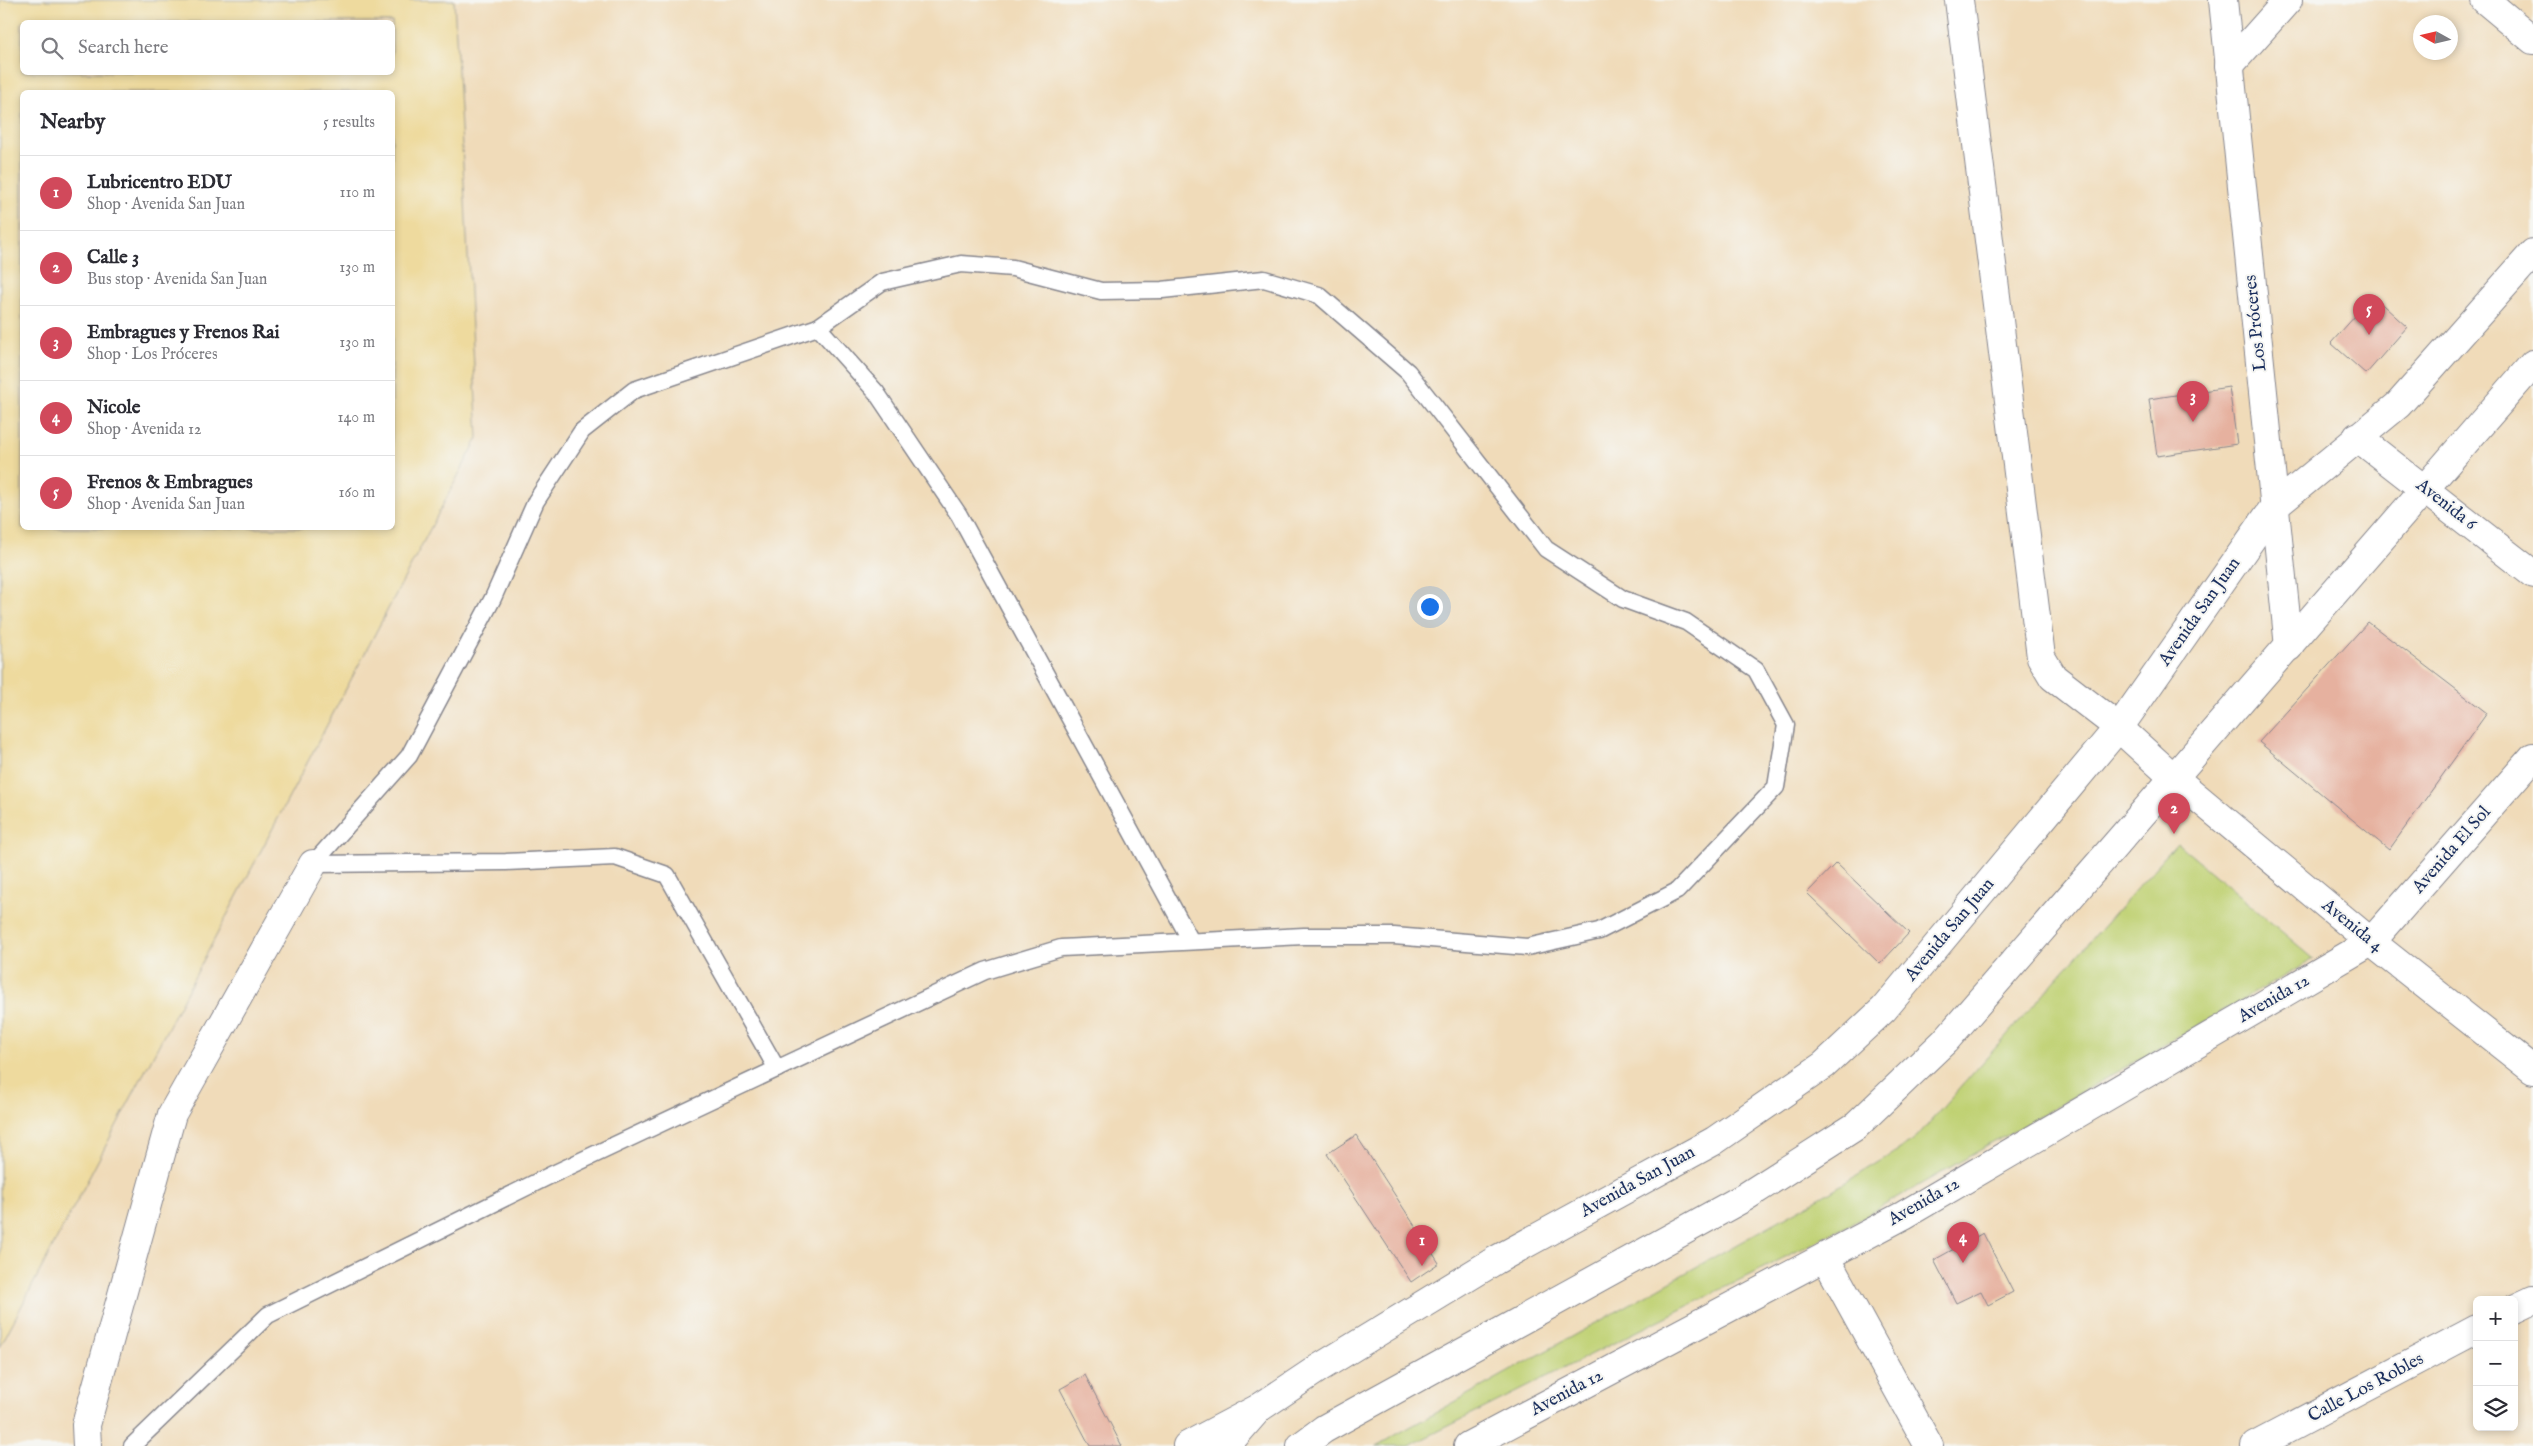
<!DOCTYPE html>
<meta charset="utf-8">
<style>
body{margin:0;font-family:"IM FELL English",serif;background:#f7f7f7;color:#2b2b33}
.controls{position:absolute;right:15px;bottom:15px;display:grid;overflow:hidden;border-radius:8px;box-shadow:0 2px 8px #0003}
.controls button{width:45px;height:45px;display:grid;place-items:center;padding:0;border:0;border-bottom:1px solid #e1e1e2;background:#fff;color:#2b2b33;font:25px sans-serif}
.compass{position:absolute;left:2413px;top:15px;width:45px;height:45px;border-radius:50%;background:#fff;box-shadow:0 2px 8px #0003;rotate:278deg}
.you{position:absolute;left:1429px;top:606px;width:18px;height:18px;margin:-12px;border:4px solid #fff;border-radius:50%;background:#1a73e8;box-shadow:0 0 0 8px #1a73e833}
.badge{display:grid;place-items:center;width:32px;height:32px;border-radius:50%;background:#d1495b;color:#fff;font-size:16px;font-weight:700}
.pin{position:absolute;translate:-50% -41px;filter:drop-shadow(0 1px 2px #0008)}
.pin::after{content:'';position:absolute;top:26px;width:18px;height:15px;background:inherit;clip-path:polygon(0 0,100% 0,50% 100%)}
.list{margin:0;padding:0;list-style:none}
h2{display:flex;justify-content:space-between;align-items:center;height:65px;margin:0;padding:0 20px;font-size:21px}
h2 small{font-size:16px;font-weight:400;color:#7c7c81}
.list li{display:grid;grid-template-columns:32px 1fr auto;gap:15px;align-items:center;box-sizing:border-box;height:75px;padding:0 20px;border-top:1px solid #e1e1e2}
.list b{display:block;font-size:19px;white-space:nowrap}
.list p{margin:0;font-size:16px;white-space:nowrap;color:#7c7c81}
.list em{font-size:16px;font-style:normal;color:#7c7c81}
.icon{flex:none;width:28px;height:28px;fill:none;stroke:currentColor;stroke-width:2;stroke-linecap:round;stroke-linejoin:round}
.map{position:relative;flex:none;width:2533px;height:1446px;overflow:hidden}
.search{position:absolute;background:#fff;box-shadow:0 2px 8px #0003;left:20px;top:20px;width:375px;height:55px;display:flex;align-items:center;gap:12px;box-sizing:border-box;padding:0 18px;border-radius:8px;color:#7c7c81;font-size:19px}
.panel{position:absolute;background:#fff;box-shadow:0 2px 8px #0003;left:20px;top:90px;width:375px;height:440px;border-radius:8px}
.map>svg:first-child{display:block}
.green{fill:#c0d173;stroke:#6e8068}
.sand{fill:#eeda9e;stroke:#84847e;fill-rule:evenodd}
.building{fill:#e6b19f}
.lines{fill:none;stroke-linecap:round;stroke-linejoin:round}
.lane-casing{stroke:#86858c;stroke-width:19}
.street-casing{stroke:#86858c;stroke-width:30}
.secondary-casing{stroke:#86858c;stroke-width:30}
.lane{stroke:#fff;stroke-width:16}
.street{stroke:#fff;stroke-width:28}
.secondary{stroke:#fff;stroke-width:28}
.labels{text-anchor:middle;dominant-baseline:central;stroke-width:4;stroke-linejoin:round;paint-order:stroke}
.street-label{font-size:18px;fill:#1b2f5e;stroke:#f6f6f2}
</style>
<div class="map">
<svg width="2533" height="1446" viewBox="0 0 2533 1446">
<rect width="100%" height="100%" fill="#f6f6f2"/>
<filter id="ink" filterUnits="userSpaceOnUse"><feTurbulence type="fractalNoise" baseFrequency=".02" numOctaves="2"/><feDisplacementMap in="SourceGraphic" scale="10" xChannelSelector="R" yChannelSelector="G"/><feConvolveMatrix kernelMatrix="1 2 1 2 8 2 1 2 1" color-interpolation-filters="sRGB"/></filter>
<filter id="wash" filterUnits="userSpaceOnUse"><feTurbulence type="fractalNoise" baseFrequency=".0096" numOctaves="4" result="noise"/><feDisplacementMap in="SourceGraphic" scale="20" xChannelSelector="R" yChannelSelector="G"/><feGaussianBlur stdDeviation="1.12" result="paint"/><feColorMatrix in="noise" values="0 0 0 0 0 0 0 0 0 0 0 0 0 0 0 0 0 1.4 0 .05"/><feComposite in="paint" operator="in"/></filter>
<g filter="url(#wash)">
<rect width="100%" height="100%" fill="#f0dbb9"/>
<!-- green -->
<polygon class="green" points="2177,843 2314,959 1853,1223 1409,1446 1376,1446 1823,1196 1913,1141"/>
<!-- sand -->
<path class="sand" d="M0 0H454L478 438 0 1347ZM22 22H392V72H22ZM22 92H392V528H22Z"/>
<g id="blocks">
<!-- building -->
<g class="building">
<polygon points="2373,296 2407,327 2366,374 2331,343"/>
<polygon points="2229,387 2237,444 2157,456 2149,399"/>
<polygon points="2368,622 2487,713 2389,850 2259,742"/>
<polygon points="1836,863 1909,933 1880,964 1807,893"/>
<polygon points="1356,1135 1439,1263 1411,1282 1327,1154"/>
<polygon points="1983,1233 2013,1292 1988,1305 1981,1291 1956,1303 1934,1260"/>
<polygon points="1085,1375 1122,1446 1090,1446 1060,1389"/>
</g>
</g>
</g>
<g filter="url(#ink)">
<use href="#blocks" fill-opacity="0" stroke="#86858c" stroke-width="1"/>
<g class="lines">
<!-- lane casing -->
<g class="lane-casing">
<g id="lane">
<polyline points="313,864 409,756 493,598 536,501 582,431 634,390 818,327 876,392 959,515 1191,941"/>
<polyline points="313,864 506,862 615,857 667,875 777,1069"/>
<polyline points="132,1446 268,1315 551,1175 985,971 1061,948 1304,936 1394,936 1527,947 1599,931 1677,891 1776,787 1786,725 1756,670 1686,622 1623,599 1546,549 1408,372 1319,295 1264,279 1162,290 1101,291 1013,268 961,264 882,282 818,327"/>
</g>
</g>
<!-- street casing -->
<g class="street-casing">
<g id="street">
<polyline points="1959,0 2041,657 2053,677 2118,727 2174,778 2371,942 2533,1070"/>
<polyline points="2223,0 2289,647"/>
<polyline points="2485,0 2533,40"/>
<polyline points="2229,66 2288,0"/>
<polyline points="2357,437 2533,574"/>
<polyline points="1825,1257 1929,1446"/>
<polyline points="2514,1309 2533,1300"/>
<polyline points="87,1446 86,1425 172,1114 313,864"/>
<polyline points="1187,1446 1259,1408"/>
<polyline points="1468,1446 1904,1215 2371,942 2533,757"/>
<polyline points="2255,1446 2477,1329"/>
</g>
</g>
<!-- secondary casing -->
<g class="secondary-casing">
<g id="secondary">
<polyline points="1226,1446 1259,1408 1319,1368 1496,1260 1714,1141 1824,1065 1884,1009 2123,722 2274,507 2398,405 2533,253"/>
<polyline points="1301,1446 1324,1429 1745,1197 1856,1126 1945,1041 2533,364"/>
</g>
</g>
<!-- lane -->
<use href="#lane" class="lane"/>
<!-- street -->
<use href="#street" class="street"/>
<!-- secondary -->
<use href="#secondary" class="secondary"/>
</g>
</g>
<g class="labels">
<!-- street labels -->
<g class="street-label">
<text transform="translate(2256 323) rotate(-96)">Los Próceres</text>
<text transform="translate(2446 505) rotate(38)">Avenida 6</text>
<text transform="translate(2200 612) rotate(-55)">Avenida San Juan</text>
<text transform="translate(2452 850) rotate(-49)">Avenida El Sol</text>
<text transform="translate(2352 926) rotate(39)">Avenida 4</text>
<text transform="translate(1950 930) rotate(-50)">Avenida San Juan</text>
<text transform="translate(2274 999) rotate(-30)">Avenida 12</text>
<text transform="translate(1638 1182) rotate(-29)">Avenida San Juan</text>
<text transform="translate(1924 1202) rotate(-30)">Avenida 12</text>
<text transform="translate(2366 1388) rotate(-28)">Calle Los Robles</text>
<text transform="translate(1567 1393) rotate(-28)">Avenida 12</text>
</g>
</g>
</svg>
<div class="controls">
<button>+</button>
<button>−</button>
<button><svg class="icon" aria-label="layers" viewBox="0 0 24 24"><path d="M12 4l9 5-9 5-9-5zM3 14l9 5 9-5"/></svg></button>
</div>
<svg class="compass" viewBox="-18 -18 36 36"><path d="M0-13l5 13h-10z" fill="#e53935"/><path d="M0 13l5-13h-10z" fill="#7c7c81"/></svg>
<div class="you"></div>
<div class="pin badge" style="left:1422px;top:1266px">1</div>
<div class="pin badge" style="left:2174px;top:834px">2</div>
<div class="pin badge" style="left:2193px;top:422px">3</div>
<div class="pin badge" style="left:1963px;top:1263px">4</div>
<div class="pin badge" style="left:2369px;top:335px">5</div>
<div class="search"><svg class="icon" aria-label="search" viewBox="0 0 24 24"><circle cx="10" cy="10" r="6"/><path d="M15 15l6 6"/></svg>Search here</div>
<section class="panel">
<h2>Nearby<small>5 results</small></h2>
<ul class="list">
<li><span class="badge">1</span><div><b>Lubricentro EDU</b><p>Shop · Avenida San Juan</p></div><em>110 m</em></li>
<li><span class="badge">2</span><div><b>Calle 3</b><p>Bus stop · Avenida San Juan</p></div><em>130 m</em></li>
<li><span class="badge">3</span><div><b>Embragues y Frenos Rai</b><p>Shop · Los Próceres</p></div><em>130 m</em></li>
<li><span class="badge">4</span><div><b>Nicole</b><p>Shop · Avenida 12</p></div><em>140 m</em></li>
<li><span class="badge">5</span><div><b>Frenos &amp; Embragues</b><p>Shop · Avenida San Juan</p></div><em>160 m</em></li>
</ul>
</section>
</div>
